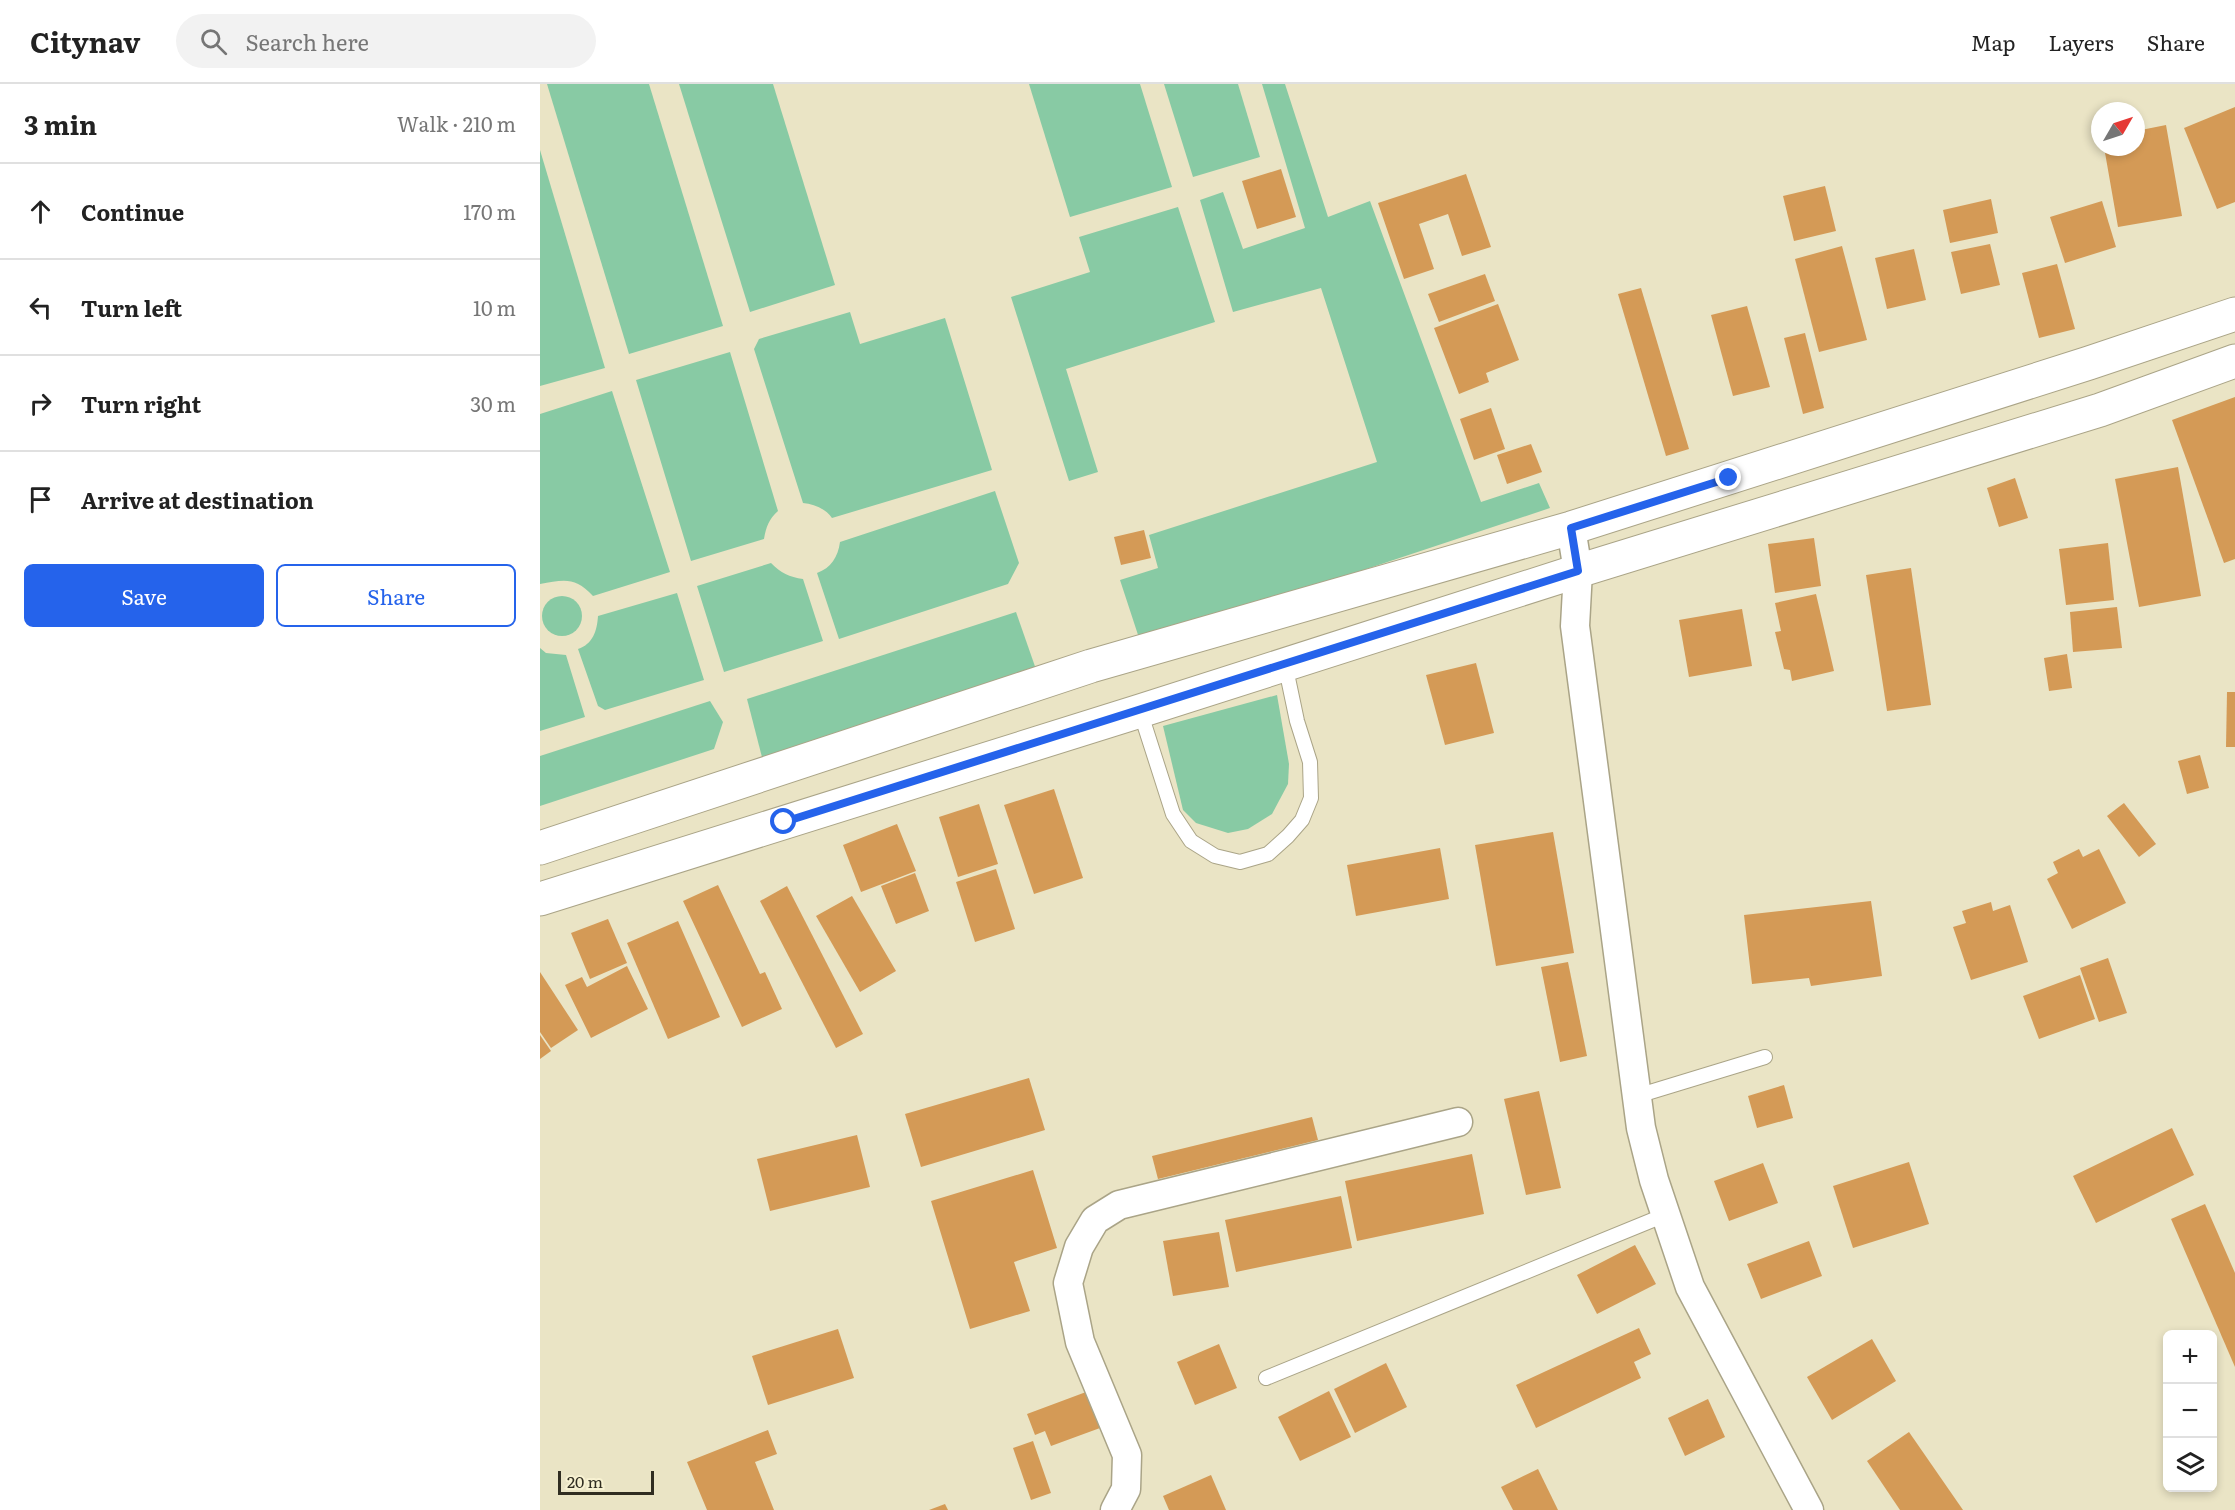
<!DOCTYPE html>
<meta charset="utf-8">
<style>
body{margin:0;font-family:Literata,serif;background:#f2f2f2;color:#222}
.controls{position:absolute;right:18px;bottom:18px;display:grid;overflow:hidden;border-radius:9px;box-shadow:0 3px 9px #0003}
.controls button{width:54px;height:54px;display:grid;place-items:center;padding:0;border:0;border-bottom:2px solid #e0e0e0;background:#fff;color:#222;font:30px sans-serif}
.compass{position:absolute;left:1551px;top:18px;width:54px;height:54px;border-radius:50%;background:#fff;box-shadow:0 3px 9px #0003;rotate:51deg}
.scale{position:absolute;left:18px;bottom:15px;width:96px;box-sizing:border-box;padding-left:6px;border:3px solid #302d21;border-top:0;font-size:16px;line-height:21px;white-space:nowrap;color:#302d21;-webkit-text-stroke:4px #f8f2d2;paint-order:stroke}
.stop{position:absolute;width:18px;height:18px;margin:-14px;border:4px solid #2563eb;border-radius:50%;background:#fff}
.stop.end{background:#2563eb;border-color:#fff;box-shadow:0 2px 6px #0008}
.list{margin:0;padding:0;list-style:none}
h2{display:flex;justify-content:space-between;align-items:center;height:78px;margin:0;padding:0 24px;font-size:26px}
h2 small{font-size:20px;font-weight:400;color:#767676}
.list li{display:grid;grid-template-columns:39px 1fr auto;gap:18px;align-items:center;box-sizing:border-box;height:96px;padding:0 24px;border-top:2px solid #e0e0e0}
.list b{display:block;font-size:22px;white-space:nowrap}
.list em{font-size:20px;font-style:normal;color:#767676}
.actions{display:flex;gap:12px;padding:18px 24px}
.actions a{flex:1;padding:14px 0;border:2px solid #2563eb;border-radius:9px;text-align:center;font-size:21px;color:#2563eb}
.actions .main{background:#2563eb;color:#fff}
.icon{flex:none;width:33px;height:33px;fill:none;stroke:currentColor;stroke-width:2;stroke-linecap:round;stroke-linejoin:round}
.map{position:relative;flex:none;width:1695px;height:1426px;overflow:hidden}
header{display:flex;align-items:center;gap:36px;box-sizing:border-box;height:84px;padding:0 30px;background:#fff;border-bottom:2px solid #e0e0e0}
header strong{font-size:28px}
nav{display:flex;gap:33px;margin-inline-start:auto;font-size:21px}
.search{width:420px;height:54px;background:#f2f2f2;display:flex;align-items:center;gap:15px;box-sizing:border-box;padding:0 21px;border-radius:33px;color:#767676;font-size:22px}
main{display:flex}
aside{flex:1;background:#fff}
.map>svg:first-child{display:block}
.green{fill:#88caa4}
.building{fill:#d49a56}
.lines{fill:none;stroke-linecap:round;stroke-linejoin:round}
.service-casing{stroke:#aaa487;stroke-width:16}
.minor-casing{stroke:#aaa487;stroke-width:31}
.tertiary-casing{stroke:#aaa487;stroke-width:35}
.service{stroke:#fff;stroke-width:14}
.minor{stroke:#fff;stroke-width:28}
.tertiary{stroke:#fff;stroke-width:33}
.route{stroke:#2563eb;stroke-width:8}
</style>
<header>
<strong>Citynav</strong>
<div class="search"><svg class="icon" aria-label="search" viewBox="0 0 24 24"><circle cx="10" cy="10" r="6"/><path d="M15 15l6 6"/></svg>Search here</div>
<nav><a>Map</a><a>Layers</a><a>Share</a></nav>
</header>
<main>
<aside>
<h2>3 min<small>Walk · 210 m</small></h2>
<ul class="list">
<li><svg class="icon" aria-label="ahead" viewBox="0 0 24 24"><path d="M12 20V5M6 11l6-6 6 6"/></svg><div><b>Continue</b></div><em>170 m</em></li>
<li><svg class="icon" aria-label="left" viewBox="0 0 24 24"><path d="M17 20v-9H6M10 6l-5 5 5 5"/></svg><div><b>Turn left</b></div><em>10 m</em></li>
<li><svg class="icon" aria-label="right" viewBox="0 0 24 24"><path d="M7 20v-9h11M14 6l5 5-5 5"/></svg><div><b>Turn right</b></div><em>30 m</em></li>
<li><svg class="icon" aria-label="arrive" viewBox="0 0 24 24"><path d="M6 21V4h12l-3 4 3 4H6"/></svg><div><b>Arrive at destination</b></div></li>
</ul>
<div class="actions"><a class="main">Save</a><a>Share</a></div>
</aside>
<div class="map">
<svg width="1695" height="1426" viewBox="0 0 1695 1426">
<rect width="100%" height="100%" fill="#eae4c5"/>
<!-- green -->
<g class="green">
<polygon points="7,0 109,0 183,242 89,270"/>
<polygon points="139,0 233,0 295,201 210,228"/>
<polygon points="489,0 600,0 632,103 530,133"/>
<polygon points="624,0 698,0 720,73 653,93"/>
<polygon points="722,0 745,0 788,133 830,117 941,418 999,399 1010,424 601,560 580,496 618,484 609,451 837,378 781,204 693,228 660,116 683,108 703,165 765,144"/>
<polygon points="0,66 65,284 0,302"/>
<polygon points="638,123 675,238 526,285 558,388 529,397 471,213 550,188 539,153"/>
<path d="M310 228 320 260 405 234 452 386 292 434C286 425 274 420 263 419L214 265 219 255Z"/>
<path d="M190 268 238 427C229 435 226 443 224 455L151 477 96 296Z"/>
<path d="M72 307 130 488 53 512C35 492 23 496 0 500V330Z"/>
<path d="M455 407 479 479 468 500 299 555 277 489C291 484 298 473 300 458Z"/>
<path d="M231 479C241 489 249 493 263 495L283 557 184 588 157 502Z"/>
<path d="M137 509 164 596 65 626 58 622 38 565C53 560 57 547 58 532Z"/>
<circle cx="22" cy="532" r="20"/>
<polygon points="476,528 498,591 224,681 207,615"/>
<polygon points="0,564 6,569 26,571 45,633 0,647"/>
<polygon points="737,611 749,680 748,700 732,730 708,745 688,749 656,739 643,726 623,642"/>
<polygon points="170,617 183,638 174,665 0,722 0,672"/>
</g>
<!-- building -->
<g class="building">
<polygon points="1695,23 1695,118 1677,125 1644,44"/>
<polygon points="1626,41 1642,132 1578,143 1564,63 1596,63 1596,47"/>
<polygon points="741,85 756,133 717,145 702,97"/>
<polygon points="926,90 951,163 922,172 908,130 879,140 894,185 864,195 838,119"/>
<polygon points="1285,102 1296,147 1254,157 1243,112"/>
<polygon points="1451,115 1458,149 1410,159 1403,126"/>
<polygon points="1562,117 1576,163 1525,179 1510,133"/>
<polygon points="1450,160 1460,201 1421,210 1411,168"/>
<polygon points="1302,162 1327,256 1279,268 1255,175"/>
<polygon points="1374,165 1386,216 1347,225 1335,174"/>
<polygon points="1517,180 1535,245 1499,254 1482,189"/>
<polygon points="945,190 955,217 899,238 888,210"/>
<polygon points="1101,204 1149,365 1126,372 1078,210"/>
<polygon points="958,220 979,276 946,289 949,298 919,310 894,244"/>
<polygon points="1207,222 1230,303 1193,312 1171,231"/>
<polygon points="1265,249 1284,324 1263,330 1244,254"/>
<polygon points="1695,313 1695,475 1684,479 1632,336"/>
<polygon points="951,324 965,365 934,376 920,335"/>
<polygon points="991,360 1002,388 967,400 957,371"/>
<polygon points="1638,383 1661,512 1599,523 1575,395"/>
<polygon points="1475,394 1488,434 1459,443 1447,404"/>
<polygon points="604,446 611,474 581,481 574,453"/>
<polygon points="1274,454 1281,502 1235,509 1228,460"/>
<polygon points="1568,459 1574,516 1526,521 1519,465"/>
<polygon points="1371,484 1391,621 1347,627 1326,491"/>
<polygon points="1276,510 1294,587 1252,597 1250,586 1244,585 1235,548 1241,547 1235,519"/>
<polygon points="1577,523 1582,564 1533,568 1530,528"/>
<polygon points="1202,525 1212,582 1149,593 1139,536"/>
<polygon points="1527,570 1532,604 1509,607 1504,574"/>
<polygon points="936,579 954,649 905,661 886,591"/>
<polygon points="1687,608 1695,608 1695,663 1686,663"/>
<polygon points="1660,671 1669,704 1647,710 1638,677"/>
<polygon points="514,705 543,794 494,810 464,721"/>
<polygon points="1584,719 1616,760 1599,773 1567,732"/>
<polygon points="439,720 458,780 418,793 399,733"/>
<polygon points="357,740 376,787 321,808 303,761"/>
<polygon points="1013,748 1034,869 956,882 935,761"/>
<polygon points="900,764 909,815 816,832 807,781"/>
<polygon points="1539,765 1543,773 1559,765 1586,819 1532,845 1507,795 1518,789 1513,778"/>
<polygon points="456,785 475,845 435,858 416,798"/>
<polygon points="375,789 389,827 356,840 341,802"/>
<polygon points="178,801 220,890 225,888 242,925 202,943 143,817"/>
<polygon points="247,802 323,950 296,964 220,817"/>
<polygon points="312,812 356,887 320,908 276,832"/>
<polygon points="1331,817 1342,892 1271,902 1269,894 1212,900 1204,831"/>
<polygon points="1451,818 1453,827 1470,821 1488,878 1431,896 1413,843 1426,839 1422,827"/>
<polygon points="68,835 87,879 50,895 31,849"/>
<polygon points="138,837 180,933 128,955 87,859"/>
<polygon points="1568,874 1587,929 1559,938 1540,884"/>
<polygon points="1028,878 1047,972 1020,978 1001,883"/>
<polygon points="87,882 108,925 51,954 25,901 42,893 47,903"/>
<polygon points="0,888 38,946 11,964 0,948"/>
<polygon points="1540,891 1555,935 1499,955 1483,912"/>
<polygon points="0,951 11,967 0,975"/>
<polygon points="489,994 505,1046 381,1083 365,1030"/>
<polygon points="1244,1001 1253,1034 1217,1044 1208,1012"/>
<polygon points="999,1007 1021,1104 986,1111 964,1015"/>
<polygon points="772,1033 778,1056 618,1095 612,1072"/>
<polygon points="1632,1044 1654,1091 1556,1139 1533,1092"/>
<polygon points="317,1051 330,1103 230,1127 217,1075"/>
<polygon points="932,1070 944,1130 817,1157 805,1097"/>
<polygon points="1369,1078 1389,1140 1313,1164 1293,1102"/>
<polygon points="1223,1079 1238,1119 1189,1137 1174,1097"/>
<polygon points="493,1086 517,1164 474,1178 490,1227 430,1245 391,1117"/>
<polygon points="801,1112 812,1164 696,1188 685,1136"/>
<polygon points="1665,1120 1695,1189 1695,1283 1631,1135"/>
<polygon points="679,1148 689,1203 633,1212 623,1157"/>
<polygon points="1269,1157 1282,1192 1221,1215 1207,1180"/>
<polygon points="1095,1161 1116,1200 1057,1230 1037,1191"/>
<polygon points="1099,1244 1111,1270 1094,1278 1101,1294 996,1344 976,1301"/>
<polygon points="298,1245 314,1294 228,1321 212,1272"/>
<polygon points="1332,1255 1356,1297 1292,1336 1267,1293"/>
<polygon points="679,1260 697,1304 655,1321 637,1278"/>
<polygon points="846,1279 867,1323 815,1349 794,1305"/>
<polygon points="789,1307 811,1353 760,1377 738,1333"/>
<polygon points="546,1308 560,1344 511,1362 505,1347 495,1351 487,1330"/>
<polygon points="1168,1315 1185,1353 1145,1372 1128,1334"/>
<polygon points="228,1346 237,1370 215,1378 234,1426 167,1426 147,1378"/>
<polygon points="1369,1348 1423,1426 1360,1426 1327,1377"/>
<polygon points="493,1357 511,1409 491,1416 473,1364"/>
<polygon points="998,1385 1018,1426 973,1426 961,1403"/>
<polygon points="671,1391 686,1426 629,1426 623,1412"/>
<polygon points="405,1420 408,1426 389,1426"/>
</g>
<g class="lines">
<!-- service casing -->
<g class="service-casing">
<g id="service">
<polyline points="600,627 633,730 651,757 675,772 700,778 728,770 748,752 762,736 771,714 770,678 757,637 745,580"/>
<polyline points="1097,1012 1225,973"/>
<polyline points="726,1294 1125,1131"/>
</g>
</g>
<!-- minor casing -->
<g class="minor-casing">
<g id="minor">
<polyline points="1031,444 1038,487 1035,542 1101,1044 1114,1096 1150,1203 1269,1426"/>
<polyline points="575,1426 586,1405 587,1371 540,1258 528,1199 539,1163 555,1136 579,1121 918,1038"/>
</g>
</g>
<!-- tertiary casing -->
<g class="tertiary-casing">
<g id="tertiary">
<polyline points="0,764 551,582 1031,444 1549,279 1695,230"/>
<polyline points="0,815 600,627 1038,487 1560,326 1695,277"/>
</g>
</g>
<!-- service -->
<use href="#service" class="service"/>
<!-- minor -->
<use href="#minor" class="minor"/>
<!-- tertiary -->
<use href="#tertiary" class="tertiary"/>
</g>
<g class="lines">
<!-- route -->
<polyline class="route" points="244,738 1038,487 1031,444 1189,394"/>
</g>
</svg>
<div class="controls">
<button>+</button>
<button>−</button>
<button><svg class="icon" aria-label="layers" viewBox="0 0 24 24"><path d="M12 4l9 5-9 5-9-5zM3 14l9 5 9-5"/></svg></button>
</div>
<svg class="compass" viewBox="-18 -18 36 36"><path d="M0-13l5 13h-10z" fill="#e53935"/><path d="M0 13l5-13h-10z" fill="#767676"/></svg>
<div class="scale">20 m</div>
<div class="stop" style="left:244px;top:738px"></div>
<div class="stop end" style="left:1189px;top:394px"></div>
</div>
</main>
